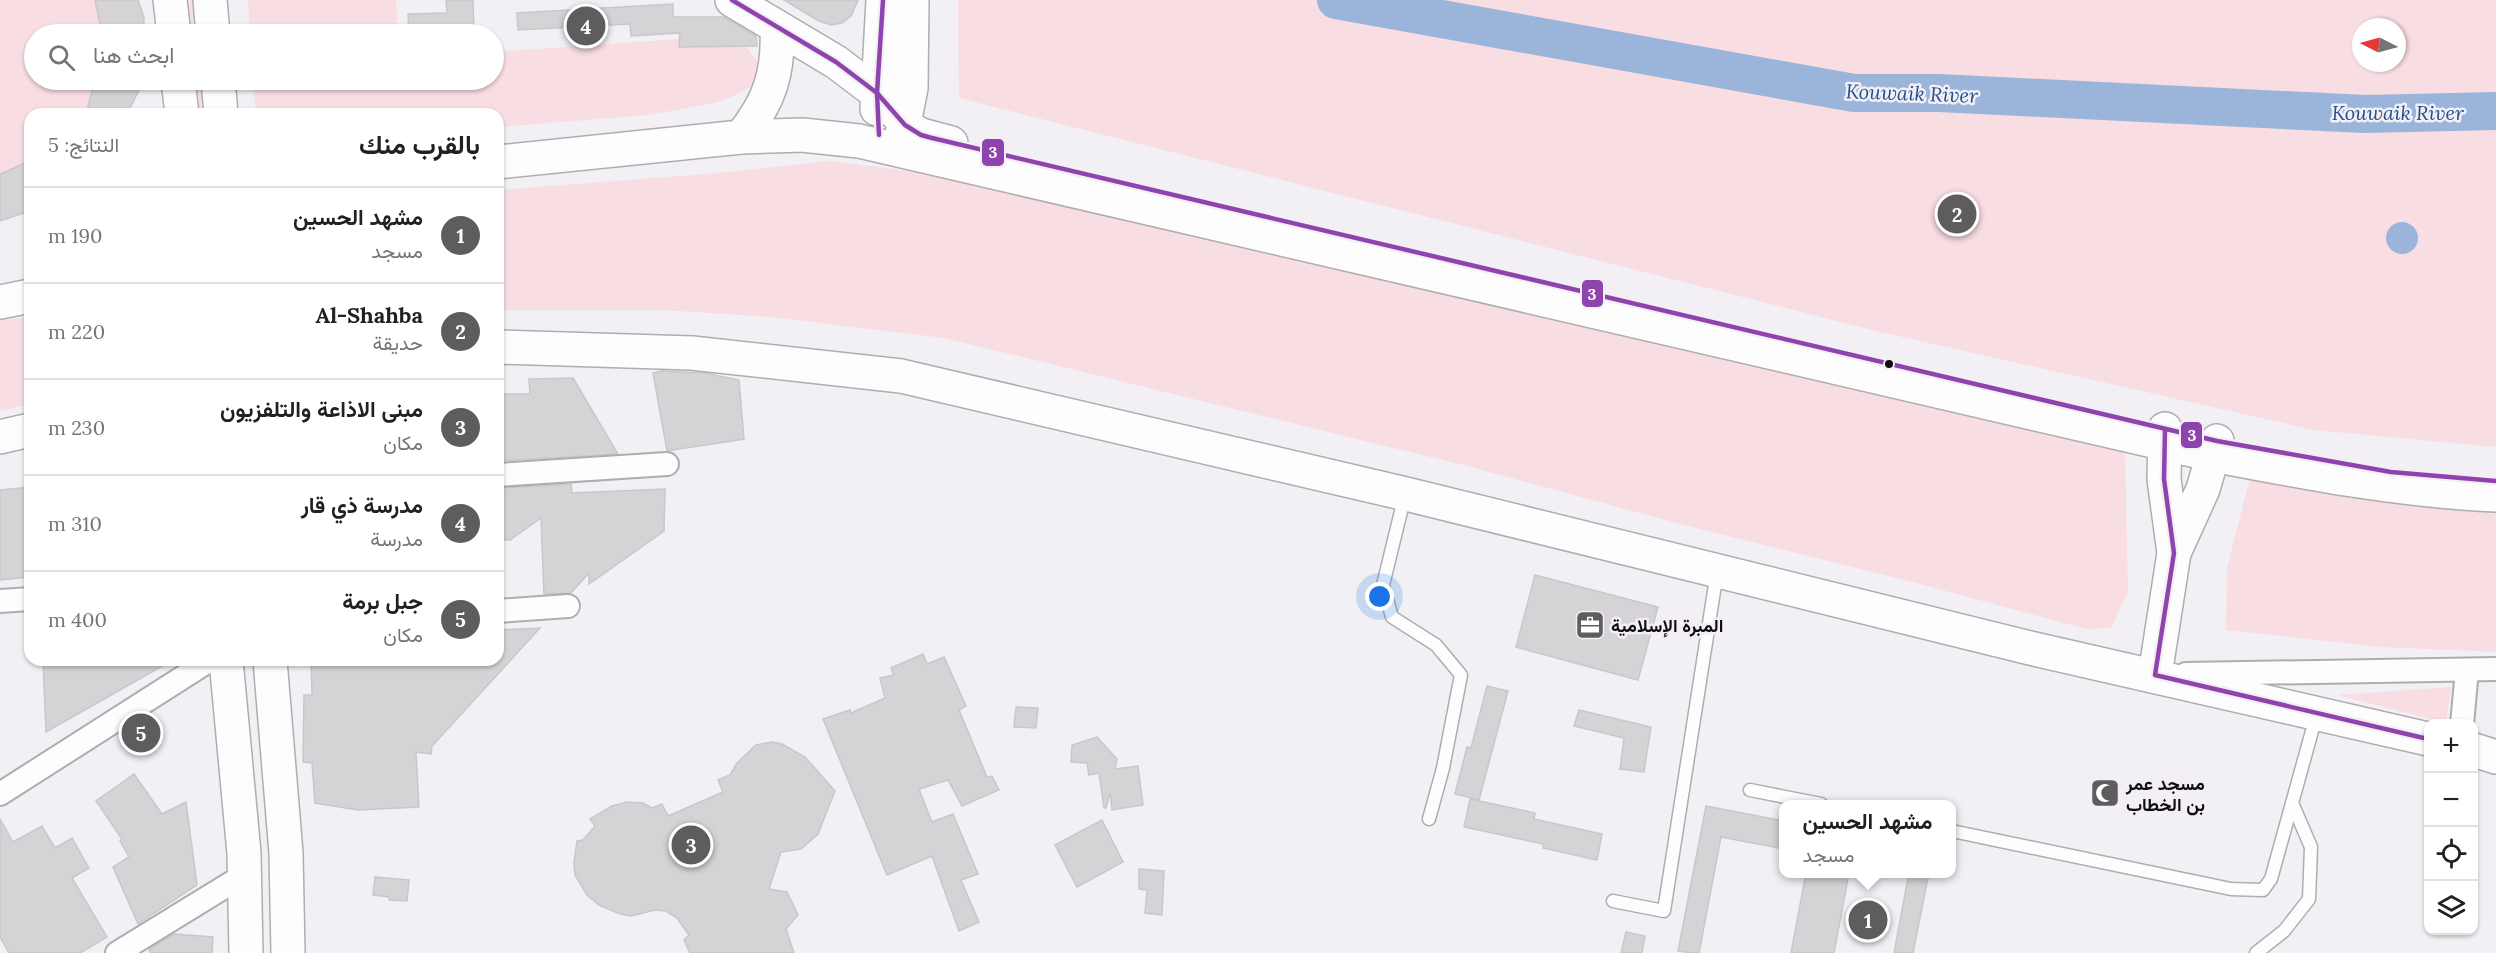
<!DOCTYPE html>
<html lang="ar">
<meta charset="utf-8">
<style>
body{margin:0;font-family:Lora,Vazirmatn,serif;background:#f6f6f6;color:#202124;direction:rtl}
.controls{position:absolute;right:18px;bottom:18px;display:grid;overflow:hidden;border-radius:12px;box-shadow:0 2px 4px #0004}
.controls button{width:54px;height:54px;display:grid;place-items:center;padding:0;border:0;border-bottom:2px solid #e0e0e0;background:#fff;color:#202124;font:30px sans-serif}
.compass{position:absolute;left:2352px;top:18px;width:54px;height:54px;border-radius:50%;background:#fff;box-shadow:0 2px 4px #0004;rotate:276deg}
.you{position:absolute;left:1380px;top:597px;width:21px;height:21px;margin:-15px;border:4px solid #fff;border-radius:50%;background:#1a73e8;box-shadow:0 0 0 9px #1a73e833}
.badge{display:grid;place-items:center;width:39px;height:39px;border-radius:50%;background:#5e5c5f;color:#fff;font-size:20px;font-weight:700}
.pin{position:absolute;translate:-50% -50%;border:3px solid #fff;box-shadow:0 2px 6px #0006}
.popup{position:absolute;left:1779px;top:800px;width:177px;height:78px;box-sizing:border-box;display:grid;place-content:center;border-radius:12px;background:#fff;filter:drop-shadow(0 2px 4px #0005);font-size:20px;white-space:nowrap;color:#757577}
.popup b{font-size:22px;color:#202124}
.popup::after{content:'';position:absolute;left:50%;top:100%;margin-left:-12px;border:12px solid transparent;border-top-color:#fff}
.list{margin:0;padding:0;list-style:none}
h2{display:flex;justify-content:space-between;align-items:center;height:78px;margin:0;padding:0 24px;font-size:26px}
h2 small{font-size:20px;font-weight:400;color:#757577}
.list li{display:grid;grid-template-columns:39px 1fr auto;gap:18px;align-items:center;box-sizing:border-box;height:96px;padding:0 24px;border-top:2px solid #e0e0e0}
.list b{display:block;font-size:22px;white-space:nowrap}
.list p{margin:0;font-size:20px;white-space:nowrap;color:#757577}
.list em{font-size:20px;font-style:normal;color:#757577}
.icon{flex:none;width:33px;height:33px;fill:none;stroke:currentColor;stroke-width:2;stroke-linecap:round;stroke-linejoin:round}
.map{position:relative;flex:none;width:2496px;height:953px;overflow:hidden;direction:ltr}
.search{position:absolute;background:#fff;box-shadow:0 2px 4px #0004;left:24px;top:24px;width:480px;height:66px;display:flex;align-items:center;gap:15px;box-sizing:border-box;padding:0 21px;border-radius:33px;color:#757577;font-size:22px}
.panel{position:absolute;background:#fff;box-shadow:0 2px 4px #0004;left:24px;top:108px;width:480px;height:558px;border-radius:18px;direction:rtl}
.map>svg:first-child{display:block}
.green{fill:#f8dde2;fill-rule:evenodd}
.water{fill:#9ab4da}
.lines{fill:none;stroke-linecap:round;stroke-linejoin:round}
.river{stroke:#9ab4da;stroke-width:38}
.building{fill:#d6d3d6;stroke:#cac7ca;stroke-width:1.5}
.service-casing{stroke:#aeadb0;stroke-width:15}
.minor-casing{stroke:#aeadb0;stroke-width:26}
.secondary-casing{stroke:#aeadb0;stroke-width:36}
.primary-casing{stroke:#aeadb0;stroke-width:36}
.service{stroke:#fdfdfd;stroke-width:12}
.minor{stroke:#fdfdfd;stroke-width:22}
.secondary{stroke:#fdfdfd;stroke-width:33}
.primary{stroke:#fdfdfd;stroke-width:33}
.bus-1-casing{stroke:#f3eff5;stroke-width:9}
.bus-1{stroke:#8e44ad;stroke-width:4.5}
.bus-dot{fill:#0e0d0f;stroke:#f3eff5;stroke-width:2}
.labels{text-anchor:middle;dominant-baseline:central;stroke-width:5;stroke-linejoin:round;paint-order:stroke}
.poi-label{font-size:18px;font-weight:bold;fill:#0e0d0f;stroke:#f3eff5;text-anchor:start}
.water-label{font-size:20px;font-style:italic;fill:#215293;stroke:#f3eff5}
.line-badge{stroke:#f3eff5;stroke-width:2}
.badge-label{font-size:16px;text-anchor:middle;font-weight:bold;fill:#fff}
</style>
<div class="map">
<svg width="2496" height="953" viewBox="0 0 2496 953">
<rect width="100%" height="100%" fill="#f2f0f4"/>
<!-- green -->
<g class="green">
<polygon points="0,0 138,0 144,17 143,34 34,34 34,80 140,80 139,90 127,114 30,114 30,211 0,221"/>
<polygon points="189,0 200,0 203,34 191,34"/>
<polygon points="248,0 396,0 398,34 250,34"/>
<path d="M958 0H2496V447L2314 430 1876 331 959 98ZM2361 27H2397V63H2361Z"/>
<polygon points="680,39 680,47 745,46 757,61 757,83 738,94 715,103 649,115 498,127 498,114 256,114 253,80 494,80 494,52"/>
<polygon points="195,80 207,80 210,114 198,114"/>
<polygon points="829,161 919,172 1131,217 2125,449 2128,592 2111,628 2086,629 1909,581 1699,529 1463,465 944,338 771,317 662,310 498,310 498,190 719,173"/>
<polygon points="30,316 30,404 0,411 0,321"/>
<polygon points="2250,478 2432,508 2496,511 2496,652 2381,647 2226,630 2227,568"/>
<polygon points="2451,687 2446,723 2338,695"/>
</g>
<!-- water -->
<circle class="water" cx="2402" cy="238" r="16"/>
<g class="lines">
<!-- river -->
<polyline class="river" points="1336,0 1854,93 1939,93 2365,114 2496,111"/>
</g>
<!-- building -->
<g class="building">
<polygon points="95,0 138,0 144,17 143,34 102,34"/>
<polygon points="446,0 473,0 474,34 409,34 408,14 447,13"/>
<polygon points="784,0 858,0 851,16 842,23 831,25 819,21"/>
<polygon points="673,4 673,17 724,17 756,36 757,46 679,47 680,33 631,36 630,24 518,30 517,13"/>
<polygon points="95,80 140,80 139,90 127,114 86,114"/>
<polygon points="30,161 30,211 0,221 0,174"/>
<polygon points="661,371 705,373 739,380 744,439 667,451 653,373"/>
<polygon points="573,378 618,454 498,461 498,394 530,394 529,379"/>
<polygon points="571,484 572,493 665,489 664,531 589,584 589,573 571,593 544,594 541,518 510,540 498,540 498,488"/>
<polygon points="30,487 30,577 0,580 0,490"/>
<polygon points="1535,575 1658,607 1638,680 1516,647"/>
<polygon points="540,628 432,746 431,754 416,752 419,807 358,810 315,803 312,763 303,762 304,695 312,695 311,660 498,660 498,630"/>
<polygon points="923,654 927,664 944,657 966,706 959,710 987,777 992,776 999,790 962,806 948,780 919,789 932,822 953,814 978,874 961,880 979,922 959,931 932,856 887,875 823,719 850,710 851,713 885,698 880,678 894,675 891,668"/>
<polygon points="43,660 173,660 46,732"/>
<polygon points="1487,686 1508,691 1479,800 1455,794 1467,747 1471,748"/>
<polygon points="1016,707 1038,708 1036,728 1014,727"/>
<polygon points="1579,710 1651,727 1644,772 1620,769 1624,738 1574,726"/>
<polygon points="1097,737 1117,759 1115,769 1138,766 1143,805 1112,810 1110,793 1106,808 1104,808 1099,773 1089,775 1087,763 1071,762 1072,745"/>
<polygon points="772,742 782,744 805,757 835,791 818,834 801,849 781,852 769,889 787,892 798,915 786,929 794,953 690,953 684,940 689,935 677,918 666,911 655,910 631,916 620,914 599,905 587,895 575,875 574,863 577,841 583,840 595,826 590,819 612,806 627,802 643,803 652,808 662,804 668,816 723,792 718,780 730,775 737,763 756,745"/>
<polygon points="134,774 162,814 186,802 197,885 138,924 113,867 129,857 120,841 122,839 96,801"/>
<polygon points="1470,799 1535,813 1534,819 1602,834 1597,860 1543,848 1543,844 1464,827"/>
<polygon points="1706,806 1784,821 1784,849 1721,837 1699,953 1691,953 1678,951"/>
<polygon points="0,819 13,842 42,826 55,848 72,838 89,868 72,878 107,937 80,953 9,953 0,937"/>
<polygon points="1102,820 1123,862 1077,887 1055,845"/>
<polygon points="1139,869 1164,871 1162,915 1145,913 1147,890 1139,889"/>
<polygon points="1806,873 1849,873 1834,953 1791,953"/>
<polygon points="1909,873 1929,873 1913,953 1894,953"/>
<polygon points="375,877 409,880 407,901 389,900 389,897 373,895"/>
<polygon points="1626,932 1645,936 1642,953 1621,953"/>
<polygon points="174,934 213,937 212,953 150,953 149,949"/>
</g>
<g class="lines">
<!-- service casing -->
<g class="service-casing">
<g id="service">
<polyline points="1405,495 1383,585 1392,617 1436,645 1461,675 1443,768 1429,819"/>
<polyline points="1750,790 1821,804"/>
<polyline points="1952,831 2231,889 2263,890 2271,879 2317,713"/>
<polyline points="1613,901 1664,911 1717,572"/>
<polyline points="2256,953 2284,931 2309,899 2311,847 2292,803"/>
</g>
</g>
<!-- minor casing -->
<g class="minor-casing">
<g id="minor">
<polyline points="498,475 667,464"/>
<polyline points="0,601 30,599"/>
<polyline points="498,611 568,606"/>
<polyline points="2186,674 2496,669"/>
<polyline points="2462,724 2467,670"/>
<polyline points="0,794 210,660"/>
<polyline points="117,953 244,875"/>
</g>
</g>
<!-- secondary casing -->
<g class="secondary-casing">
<g id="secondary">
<polyline points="732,0 836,62 877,93 912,130 921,135 951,143"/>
<polyline points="877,109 883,0"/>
<path d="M741 137C770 101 779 73 777 27"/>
<polyline points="901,139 911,88 912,0"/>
<path d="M498 162 741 137 802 135 859 141 2213 455C2307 473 2400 491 2496 495"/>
<polyline points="0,302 30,296"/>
<polyline points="498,347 692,353 901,376 1406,494 2030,648 2428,739"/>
<polyline points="2165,429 2164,479 2174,553"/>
<polyline points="0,437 30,430"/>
<polyline points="2155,675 2174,553 2203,489 2217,441"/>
<polyline points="2474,750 2496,757"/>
</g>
</g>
<!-- primary casing -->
<g class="primary-casing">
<g id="primary">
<polyline points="170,0 174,34"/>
<polyline points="210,0 213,34"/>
<polyline points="178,80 182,114"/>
<polyline points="218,80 221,114"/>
<polyline points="226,660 244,853 246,953"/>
<polyline points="270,660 286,853 288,953"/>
</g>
</g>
<!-- service -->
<use href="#service" class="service"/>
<!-- minor -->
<use href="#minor" class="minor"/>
<!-- secondary -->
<use href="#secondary" class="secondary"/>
<!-- primary -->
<use href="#primary" class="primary"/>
<!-- bus-1 casing -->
<g class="bus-1-casing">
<g id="bus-1">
<polyline points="732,0 836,62 877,93 905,125 921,135 932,138 2217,441 2391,472 2496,481"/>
<polyline points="879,135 877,93 883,0"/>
<polyline points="2165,429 2164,479 2174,553 2155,675 2428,739"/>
</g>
</g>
<!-- bus-1 -->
<use href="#bus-1" class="bus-1"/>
</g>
<!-- icons -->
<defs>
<g id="office-square" transform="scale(1.5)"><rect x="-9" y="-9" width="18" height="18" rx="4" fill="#5e5c5f" stroke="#f3eff5"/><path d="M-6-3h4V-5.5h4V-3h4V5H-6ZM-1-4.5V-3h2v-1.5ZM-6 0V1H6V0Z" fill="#fff"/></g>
<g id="mosque-square" transform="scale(1.5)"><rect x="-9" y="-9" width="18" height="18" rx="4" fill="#5e5c5f" stroke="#f3eff5"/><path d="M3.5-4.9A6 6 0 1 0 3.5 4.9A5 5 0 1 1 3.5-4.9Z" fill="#fff"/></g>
</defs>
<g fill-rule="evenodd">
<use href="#office-square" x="1590" y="625"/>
<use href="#mosque-square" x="2105" y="793"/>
</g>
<!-- markers -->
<circle class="bus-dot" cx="1889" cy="364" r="5"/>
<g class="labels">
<!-- poi labels -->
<g class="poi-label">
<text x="1611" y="625">المبرة الإسلامية</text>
<text x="2126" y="783">مسجد عمر<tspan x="2126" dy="21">بن الخطاب</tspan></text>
</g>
<!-- water labels -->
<g class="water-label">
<text transform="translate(1912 93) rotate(2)">Kouwaik River</text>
<text x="2398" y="112">Kouwaik River</text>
</g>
</g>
<g class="line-badge">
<rect x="981" y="138" width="24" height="29" rx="6" fill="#8e44ad"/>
<rect x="1581" y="279" width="23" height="29" rx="6" fill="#8e44ad"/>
<rect x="2180" y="421" width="23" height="28" rx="6" fill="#8e44ad"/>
</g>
<g class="badge-label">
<text x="993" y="158">3</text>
<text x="1592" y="300">3</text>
<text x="2192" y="441">3</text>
</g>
</svg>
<div class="controls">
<button>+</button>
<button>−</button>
<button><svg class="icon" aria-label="locate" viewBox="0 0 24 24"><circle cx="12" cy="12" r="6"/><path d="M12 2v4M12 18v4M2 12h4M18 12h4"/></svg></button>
<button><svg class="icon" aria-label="layers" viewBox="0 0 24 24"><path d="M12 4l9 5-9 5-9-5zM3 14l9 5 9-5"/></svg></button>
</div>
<svg class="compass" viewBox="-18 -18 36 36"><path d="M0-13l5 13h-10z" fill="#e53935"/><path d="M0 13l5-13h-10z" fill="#757577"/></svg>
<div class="you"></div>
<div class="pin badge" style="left:1868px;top:920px">1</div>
<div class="popup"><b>مشهد الحسين</b>مسجد</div>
<div class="pin badge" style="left:1957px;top:214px">2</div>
<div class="pin badge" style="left:691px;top:845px">3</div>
<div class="pin badge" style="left:586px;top:26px">4</div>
<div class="pin badge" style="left:141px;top:733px">5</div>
<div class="search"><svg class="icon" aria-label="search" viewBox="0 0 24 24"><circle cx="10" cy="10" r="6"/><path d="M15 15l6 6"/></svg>ابحث هنا</div>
<section class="panel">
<h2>بالقرب منك<small>النتائج: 5</small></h2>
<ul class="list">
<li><span class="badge">1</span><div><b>مشهد الحسين</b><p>مسجد</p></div><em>190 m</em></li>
<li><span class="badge">2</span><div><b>Al-Shahba</b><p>حديقة</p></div><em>220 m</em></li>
<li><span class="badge">3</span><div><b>مبنى الاذاعة والتلفزيون</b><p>مكان</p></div><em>230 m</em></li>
<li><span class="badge">4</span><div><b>مدرسة ذي قار</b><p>مدرسة</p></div><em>310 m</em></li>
<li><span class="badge">5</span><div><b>جبل برمة</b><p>مكان</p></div><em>400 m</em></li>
</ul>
</section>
</div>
